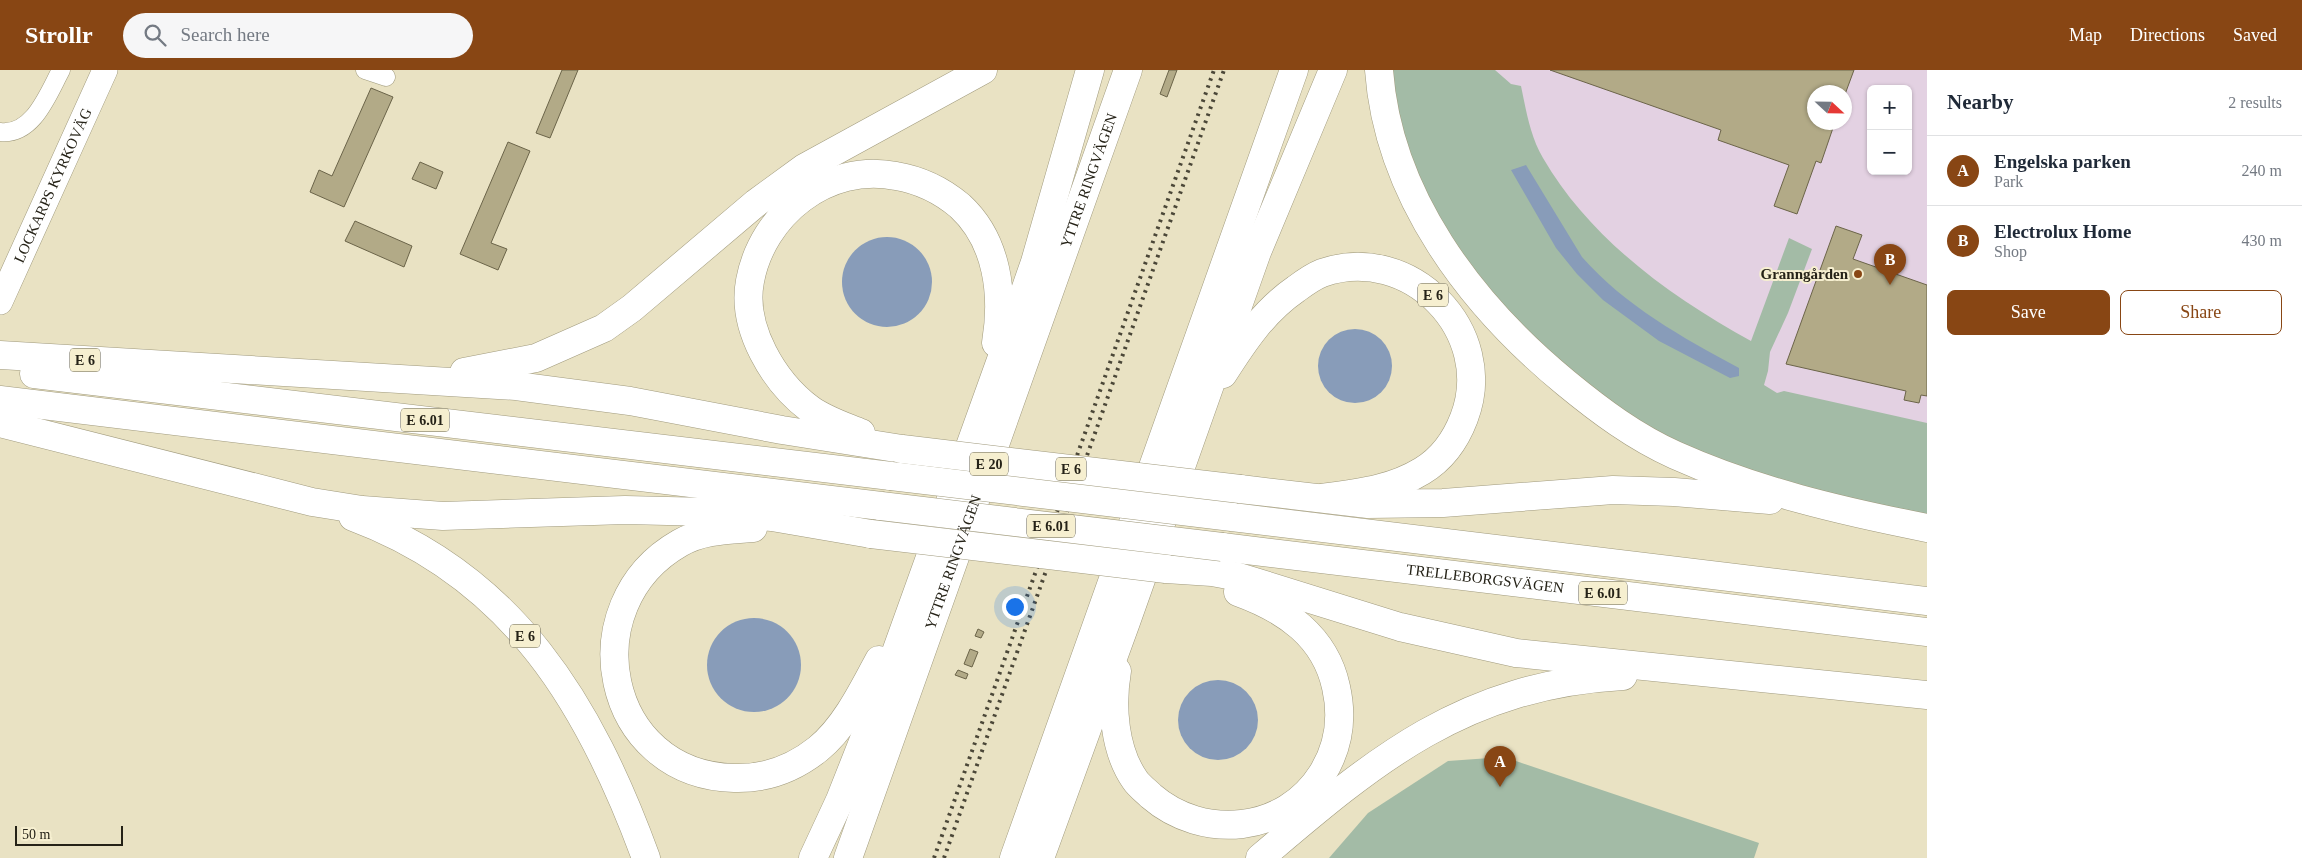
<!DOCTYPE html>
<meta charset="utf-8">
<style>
body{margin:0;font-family:"Times New Roman",serif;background:#f6f6f7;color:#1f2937}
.controls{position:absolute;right:15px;top:15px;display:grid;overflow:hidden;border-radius:8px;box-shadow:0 1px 4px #0004}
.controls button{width:45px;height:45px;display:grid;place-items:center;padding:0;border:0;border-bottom:1px solid #e0e1e3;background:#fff;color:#1f2937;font:25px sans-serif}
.compass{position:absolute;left:1807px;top:15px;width:45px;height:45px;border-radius:50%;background:#fff;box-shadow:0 1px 4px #0004;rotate:112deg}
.scale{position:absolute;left:15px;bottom:12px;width:108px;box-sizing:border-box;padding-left:5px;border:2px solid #252217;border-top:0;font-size:14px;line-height:18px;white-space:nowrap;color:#252217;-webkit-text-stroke:4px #f6efd0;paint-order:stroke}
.you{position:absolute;left:1014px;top:536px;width:18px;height:18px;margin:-12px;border:4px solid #fff;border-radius:50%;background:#1a73e8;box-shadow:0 0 0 8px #1a73e833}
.badge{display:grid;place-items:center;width:32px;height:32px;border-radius:50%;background:#884614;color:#fff;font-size:16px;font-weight:700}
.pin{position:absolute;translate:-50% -41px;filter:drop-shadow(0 1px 2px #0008)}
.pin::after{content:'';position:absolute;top:26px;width:18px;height:15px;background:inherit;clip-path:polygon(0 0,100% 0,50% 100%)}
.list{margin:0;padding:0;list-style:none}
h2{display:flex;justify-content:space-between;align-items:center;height:65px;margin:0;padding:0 20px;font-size:21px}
h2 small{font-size:16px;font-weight:400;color:#747a83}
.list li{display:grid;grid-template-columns:32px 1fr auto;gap:15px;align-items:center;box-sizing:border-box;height:70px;padding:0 20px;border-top:1px solid #e0e1e3}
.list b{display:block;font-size:19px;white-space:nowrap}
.list p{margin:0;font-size:16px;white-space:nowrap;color:#747a83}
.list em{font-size:16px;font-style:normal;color:#747a83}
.actions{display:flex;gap:10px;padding:15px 20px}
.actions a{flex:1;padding:11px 0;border:1px solid #884614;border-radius:8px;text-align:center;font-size:18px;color:#884614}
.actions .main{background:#884614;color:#fff}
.icon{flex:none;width:28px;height:28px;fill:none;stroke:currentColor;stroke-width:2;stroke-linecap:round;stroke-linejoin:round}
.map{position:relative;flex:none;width:1927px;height:788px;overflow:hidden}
header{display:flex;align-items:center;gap:30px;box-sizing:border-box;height:70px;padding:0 25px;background:#884614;color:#fff}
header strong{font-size:24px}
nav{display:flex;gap:28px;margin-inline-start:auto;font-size:18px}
.search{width:350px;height:45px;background:#f6f6f7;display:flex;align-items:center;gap:12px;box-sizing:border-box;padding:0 18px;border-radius:28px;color:#747a83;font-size:19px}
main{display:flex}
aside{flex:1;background:#fff}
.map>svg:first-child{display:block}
.commercial{fill:#e3d1e2;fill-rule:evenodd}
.green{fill:#a3bba6}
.water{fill:#889cb9}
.building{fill:#b2aa87;stroke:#6b6449}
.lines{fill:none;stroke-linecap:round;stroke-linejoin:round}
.street-casing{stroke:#a09a7d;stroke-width:19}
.secondary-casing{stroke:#a09a7d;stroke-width:26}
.highway-casing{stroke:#a09a7d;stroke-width:29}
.street{stroke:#fff;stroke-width:18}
.secondary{stroke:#fff;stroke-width:25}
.highway{stroke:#fff;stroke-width:28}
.rail{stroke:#4b4738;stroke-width:4;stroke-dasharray:2.5 5;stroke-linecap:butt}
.highway-bridge-casing{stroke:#a09a7d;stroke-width:29;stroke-linecap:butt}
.highway-bridge{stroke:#fff;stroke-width:28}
.poi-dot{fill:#884614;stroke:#f6efd0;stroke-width:2}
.labels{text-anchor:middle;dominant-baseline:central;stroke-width:4;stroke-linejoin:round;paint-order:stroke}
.shield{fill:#f6efd0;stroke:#64604e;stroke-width:1}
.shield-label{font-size:14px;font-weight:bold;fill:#252217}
.street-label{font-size:15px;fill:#252217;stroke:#f6efd0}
.poi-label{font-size:15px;font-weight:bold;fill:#252217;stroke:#f6efd0;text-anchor:end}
</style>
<header>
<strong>Strollr</strong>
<div class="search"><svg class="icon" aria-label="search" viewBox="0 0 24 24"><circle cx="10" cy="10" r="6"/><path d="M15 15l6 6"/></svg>Search here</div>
<nav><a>Map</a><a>Directions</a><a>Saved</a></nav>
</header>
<main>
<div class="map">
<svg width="1927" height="788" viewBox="0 0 1927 788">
<rect width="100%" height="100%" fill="#e9e2c3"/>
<!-- commercial -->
<path class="commercial" d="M1395 0H1927V422L1721 383ZM1871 19H1908V101H1871ZM1814 22H1844V52H1814Z"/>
<!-- green -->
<g class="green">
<path d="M1386 0H1495L1511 14 1521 16C1526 40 1530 66 1543 88 1590 169 1671 227 1751 271L1789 168 1812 179 1788 243 1770 282 1768 301 1764 315 1777 323 1784 321 1927 353V446L1784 417 1642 357 1497 239 1422 127Z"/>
<polygon points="1504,687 1759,773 1754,788 1329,788 1368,743 1448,691"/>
</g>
<!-- water -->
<g class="water">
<path d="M1526 95 1582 187C1624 235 1683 268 1739 298V306L1730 308 1659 271 1603 230 1577 204 1556 178 1511 100Z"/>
<circle cx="887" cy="212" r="45"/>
<circle cx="1355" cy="296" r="37"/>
<circle cx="754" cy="595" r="47"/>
<circle cx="1218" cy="650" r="40"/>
</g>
<!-- building -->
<g class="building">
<polygon points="562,0 578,0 550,68 536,63"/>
<polygon points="1169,0 1177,0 1167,27 1160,24"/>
<polygon points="1550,0 1854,0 1844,27 1844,22 1814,22 1814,52 1835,52 1821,93 1816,91 1797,144 1774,136 1789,95 1718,70 1721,60"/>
<polygon points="371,18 393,27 344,137 310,122 319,100 332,106"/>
<polygon points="508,72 530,81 491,173 507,179 498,200 460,184"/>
<polygon points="420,92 443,102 436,119 412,109"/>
<polygon points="355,151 412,176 404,197 345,171"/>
<polygon points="1836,156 1862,165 1853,189 1927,215 1927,326 1921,325 1919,333 1904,330 1906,321 1786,294"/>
<polygon points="978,559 984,562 981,568 975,566"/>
<polygon points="970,579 978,582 972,597 964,594"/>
<polygon points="958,600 968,604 966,609 955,605"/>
</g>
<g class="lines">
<!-- street casing -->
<g class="street-casing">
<g id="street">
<polyline points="365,0 386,7"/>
<path d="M0 62C33 66 48 24 61 0"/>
</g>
</g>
<!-- secondary casing -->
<g class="secondary-casing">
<g id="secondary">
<path id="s1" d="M0 232 105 0"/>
</g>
</g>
<!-- highway casing -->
<g class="highway-casing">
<g id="highway">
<path d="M1379 0C1388 126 1471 235 1566 313 1600 341 1635 367 1675 385 1755 421 1841 441 1927 458"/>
<polyline points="0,285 516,316 630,331 782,360 902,379"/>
<polyline points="464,302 536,288 604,258 632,238 756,133 804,98 983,0"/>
<polyline points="34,304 891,406"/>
<path d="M1223 304C1244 271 1264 241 1296 219 1304 213 1312 207 1322 203 1410 172 1497 262 1464 348 1456 369 1442 389 1422 401 1391 420 1357 423 1321 428"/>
<polyline points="0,330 881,436"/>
<polyline points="0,353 312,432 362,440 443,446 625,440 710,442 772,447 871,464"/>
<path d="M861 363C844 356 825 350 810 339 774 312 741 258 750 211 762 145 827 92 896 106 920 110 941 120 960 136 998 171 1004 225 996 273"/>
<polyline points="1240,419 1368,434 1443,433 1613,420 1674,422 1770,430"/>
<path d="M353 447C514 507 590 635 646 788"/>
<polyline points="1232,447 1927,531"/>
<path d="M753 458C728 460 702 460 680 473 571 535 604 705 734 708 765 709 793 699 818 679 845 657 863 620 879 590"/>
<path id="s2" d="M1222 477 1927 562"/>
<polyline points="1166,499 1212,502 1239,507 1400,557 1516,583 1927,625"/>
<path d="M1117 601C1111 636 1114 680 1135 710 1139 716 1146 721 1151 726 1203 771 1285 763 1322 704 1339 677 1343 648 1336 617 1325 566 1285 539 1238 522"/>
<polyline points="813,788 840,730 872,649 1001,290 1035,192 1090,0"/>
<path id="s3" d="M848 788 1128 0"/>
<polyline points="1014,788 1294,0"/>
<polyline points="1040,788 1126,552 1257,182 1333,0"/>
<path d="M1260 788C1376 689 1464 615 1623 606"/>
</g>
</g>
<!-- street -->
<use href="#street" class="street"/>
<!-- secondary -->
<use href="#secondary" class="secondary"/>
<!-- highway -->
<use href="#highway" class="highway"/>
<!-- rail -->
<g class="rail">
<polyline points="934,788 1214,0"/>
<polyline points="944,788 1224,0"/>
</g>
<!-- highway-bridge casing -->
<g class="highway-bridge-casing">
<g id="highway-bridge">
<polyline points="902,379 1240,419"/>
<polyline points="891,406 1232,447"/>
<polyline points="881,436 1222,477"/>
<polyline points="871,464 1166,499"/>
</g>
</g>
<!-- highway-bridge -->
<use href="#highway-bridge" class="highway-bridge"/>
</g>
<!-- markers -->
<circle class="poi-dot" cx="1858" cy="204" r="5"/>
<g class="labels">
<!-- shield labels -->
<g class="shield">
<rect x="1418" y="213.5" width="30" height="23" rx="4"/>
<rect x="70" y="278.5" width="30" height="23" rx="4"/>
<rect x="401" y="338.5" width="48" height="23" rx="4"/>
<rect x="970" y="382.5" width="38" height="23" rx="4"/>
<rect x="1056" y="387.5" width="30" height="23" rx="4"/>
<rect x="1027" y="444.5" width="48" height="23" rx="4"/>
<rect x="1579" y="511.5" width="48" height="23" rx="4"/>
<rect x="510" y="554.5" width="30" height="23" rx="4"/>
</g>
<g class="shield-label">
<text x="1433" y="225">E 6</text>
<text x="85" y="290">E 6</text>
<text x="425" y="350">E 6.01</text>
<text x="989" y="394">E 20</text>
<text x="1071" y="399">E 6</text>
<text x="1051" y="456">E 6.01</text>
<text x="1603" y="523">E 6.01</text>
<text x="525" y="566">E 6</text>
</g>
<!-- street labels -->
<g class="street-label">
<text stroke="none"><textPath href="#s3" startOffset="719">YTTRE RINGVÄGEN</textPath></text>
<text stroke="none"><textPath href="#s1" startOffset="128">LOCKARPS KYRKOVÄG</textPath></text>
<text stroke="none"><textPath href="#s3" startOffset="314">YTTRE RINGVÄGEN</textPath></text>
<text stroke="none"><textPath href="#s2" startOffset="265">TRELLEBORGSVÄGEN</textPath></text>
</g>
<!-- poi labels -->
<g class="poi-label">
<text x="1848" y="204">Granngården</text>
</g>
</g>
</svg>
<div class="controls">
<button>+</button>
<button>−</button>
</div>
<svg class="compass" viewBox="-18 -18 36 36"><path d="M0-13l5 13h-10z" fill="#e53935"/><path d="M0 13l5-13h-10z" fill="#747a83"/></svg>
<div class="scale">50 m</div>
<div class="you"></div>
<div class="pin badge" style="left:1500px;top:717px">A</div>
<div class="pin badge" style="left:1890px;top:215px">B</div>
</div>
<aside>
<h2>Nearby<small>2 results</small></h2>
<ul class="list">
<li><span class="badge">A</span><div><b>Engelska parken</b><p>Park</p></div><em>240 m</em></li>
<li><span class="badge">B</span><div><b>Electrolux Home</b><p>Shop</p></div><em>430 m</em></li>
</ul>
<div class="actions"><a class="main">Save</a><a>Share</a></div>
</aside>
</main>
